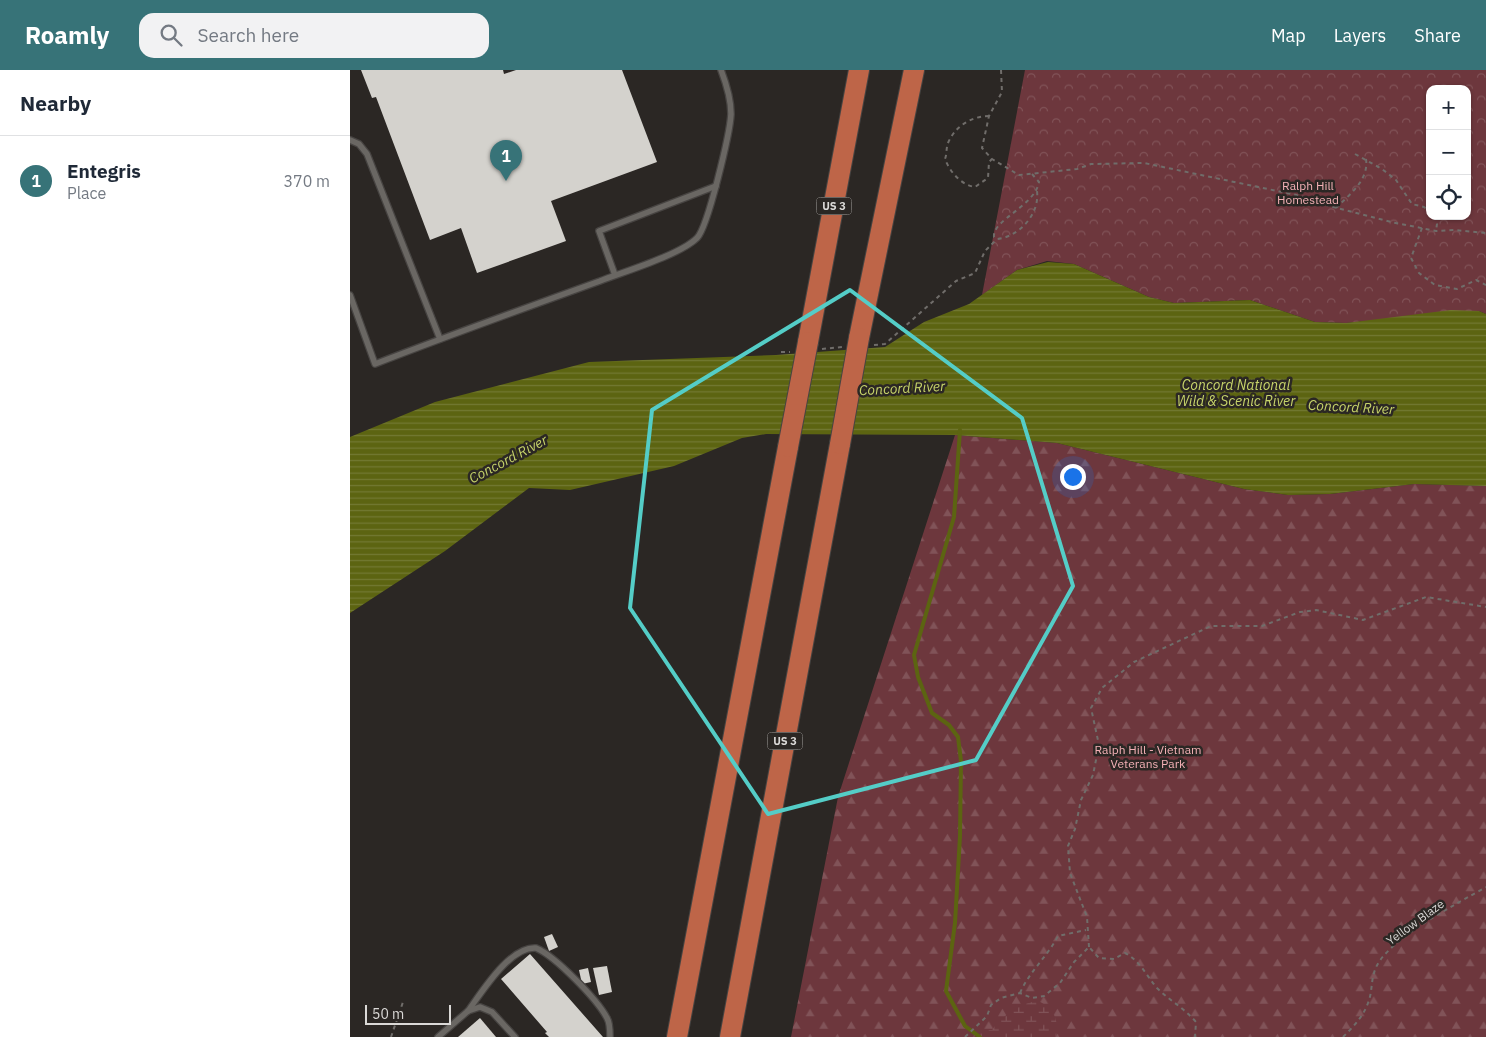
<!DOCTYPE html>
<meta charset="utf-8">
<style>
body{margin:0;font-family:"IBM Plex Sans",sans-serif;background:#f2f2f3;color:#1f2937}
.controls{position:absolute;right:15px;top:15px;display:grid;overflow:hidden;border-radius:10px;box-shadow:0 1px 4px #0004}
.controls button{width:45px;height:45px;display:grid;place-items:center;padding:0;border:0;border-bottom:1px solid #e0e1e3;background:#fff;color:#1f2937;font:25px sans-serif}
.scale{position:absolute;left:15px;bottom:12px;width:86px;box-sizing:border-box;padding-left:5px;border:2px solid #dbd9d7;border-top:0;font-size:14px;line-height:18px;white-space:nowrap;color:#dbd9d7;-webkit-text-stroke:4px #2b2724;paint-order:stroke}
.you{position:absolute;left:722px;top:406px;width:18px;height:18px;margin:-12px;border:4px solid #fff;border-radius:50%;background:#1a73e8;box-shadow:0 0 0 8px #1a73e833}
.badge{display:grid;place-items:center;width:32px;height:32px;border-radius:50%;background:#377378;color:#fff;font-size:16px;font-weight:700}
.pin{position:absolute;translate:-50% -41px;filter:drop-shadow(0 1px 2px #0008)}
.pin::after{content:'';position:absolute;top:26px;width:18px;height:15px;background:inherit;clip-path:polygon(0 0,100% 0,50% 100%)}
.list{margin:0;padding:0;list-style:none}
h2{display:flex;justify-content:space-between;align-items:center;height:65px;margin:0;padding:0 20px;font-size:21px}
h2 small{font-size:16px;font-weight:400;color:#747a83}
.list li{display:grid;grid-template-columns:32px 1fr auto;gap:15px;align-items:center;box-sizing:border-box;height:90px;padding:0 20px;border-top:1px solid #e0e1e3}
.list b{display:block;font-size:19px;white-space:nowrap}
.list p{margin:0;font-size:16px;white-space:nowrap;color:#747a83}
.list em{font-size:16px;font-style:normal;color:#747a83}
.icon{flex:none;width:28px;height:28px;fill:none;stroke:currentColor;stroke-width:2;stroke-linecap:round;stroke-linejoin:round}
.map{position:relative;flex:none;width:1136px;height:967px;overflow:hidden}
header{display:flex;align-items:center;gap:30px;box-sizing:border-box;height:70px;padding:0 25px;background:#377378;color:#fff}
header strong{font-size:24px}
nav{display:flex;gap:28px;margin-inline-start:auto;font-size:18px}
.search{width:350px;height:45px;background:#f2f2f3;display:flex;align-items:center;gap:12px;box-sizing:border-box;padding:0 18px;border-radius:15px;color:#747a83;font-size:19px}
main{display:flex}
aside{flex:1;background:#fff}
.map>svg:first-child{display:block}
.forest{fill:url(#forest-firs)}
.wetland{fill:url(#wetland-marsh)}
.park{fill:url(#park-crowns);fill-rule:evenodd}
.water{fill:url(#water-rules)}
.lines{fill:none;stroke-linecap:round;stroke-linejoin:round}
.stream{stroke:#5c6411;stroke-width:4}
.building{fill:#d4d2cd}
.service-casing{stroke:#474442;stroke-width:8}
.motorway-casing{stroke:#474442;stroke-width:22}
.path{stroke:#706d6a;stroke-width:2;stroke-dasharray:4 4;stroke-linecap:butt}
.service{stroke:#6a6763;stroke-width:5.5}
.motorway{stroke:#be6548;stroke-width:20}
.motorway-bridge-casing{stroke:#474442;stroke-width:22;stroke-linecap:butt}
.motorway-bridge{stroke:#be6548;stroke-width:20}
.marked{fill:none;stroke:#54cdc7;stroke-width:4;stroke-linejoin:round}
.labels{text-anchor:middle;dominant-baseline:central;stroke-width:5;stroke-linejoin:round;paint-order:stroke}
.shield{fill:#2b2724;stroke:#a6a4a1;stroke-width:1}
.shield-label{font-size:11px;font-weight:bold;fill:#dbd9d7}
.park-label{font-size:12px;fill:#f4b1b6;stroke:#2b2724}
.street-label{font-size:12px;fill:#dbd9d7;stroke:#2b2724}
.water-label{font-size:14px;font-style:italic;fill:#c7d46a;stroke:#2b2724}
</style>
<header>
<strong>Roamly</strong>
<div class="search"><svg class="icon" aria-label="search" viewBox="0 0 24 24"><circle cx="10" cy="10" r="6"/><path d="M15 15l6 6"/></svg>Search here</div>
<nav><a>Map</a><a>Layers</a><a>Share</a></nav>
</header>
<main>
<aside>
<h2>Nearby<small></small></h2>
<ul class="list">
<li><span class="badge">1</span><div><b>Entegris</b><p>Place</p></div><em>370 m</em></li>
</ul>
</aside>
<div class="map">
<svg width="1136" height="967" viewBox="0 0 1136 967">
<defs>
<pattern id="forest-firs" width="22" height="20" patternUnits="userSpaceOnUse" patternTransform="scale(1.25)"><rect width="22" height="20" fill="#6d373d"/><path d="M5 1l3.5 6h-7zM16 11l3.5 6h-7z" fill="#815358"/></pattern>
<pattern id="wetland-marsh" width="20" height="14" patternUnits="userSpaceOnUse" patternTransform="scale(1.25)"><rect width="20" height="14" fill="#6d373d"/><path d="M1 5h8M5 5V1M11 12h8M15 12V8" fill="none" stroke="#815358"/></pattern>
<pattern id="park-crowns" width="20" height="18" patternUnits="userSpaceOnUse" patternTransform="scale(1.25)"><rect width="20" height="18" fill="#6d373d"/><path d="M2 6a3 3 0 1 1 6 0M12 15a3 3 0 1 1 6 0" fill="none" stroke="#815358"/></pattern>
<pattern id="water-rules" width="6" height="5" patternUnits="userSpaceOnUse" patternTransform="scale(1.25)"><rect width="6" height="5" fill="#5c6411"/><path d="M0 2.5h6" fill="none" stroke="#737a33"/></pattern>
</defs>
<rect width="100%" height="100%" fill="#2b2724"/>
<!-- forest -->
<polygon class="forest" points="605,365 707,373 894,419 938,425 980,424 1064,414 1136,416 1136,967 441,967 488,727"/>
<!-- wetland -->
<path class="wetland" d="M688 931C704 938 709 950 706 967H624L630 960H642C652 946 670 933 688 931Z"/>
<!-- park -->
<path class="park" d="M675 0H1136V244L1129 241 996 253 965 252 900 230 824 233 799 227 724 194 697 191 667 200 632 225ZM1080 19H1117V146H1080Z"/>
<!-- water -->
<polygon class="water" points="698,192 724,194 799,227 824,233 900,230 965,252 996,253 1101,240 1129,241 1136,244 1136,416 1064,414 980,424 938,425 894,419 707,373 605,365 416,364 392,368 324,396 220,420 179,418 95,481 0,543 0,367 85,332 239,292 426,285 535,277 574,252 619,234 667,200"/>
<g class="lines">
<!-- stream -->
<polyline class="stream" points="610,360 604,447 564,585 568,607 582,643 599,655 608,667 611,691 610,766 605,853 596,921 615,956 630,967"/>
</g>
<!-- building -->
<g class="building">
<polygon points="11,0 153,0 154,4 166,0 272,0 307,92 201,131 216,171 127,203 111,158 80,170 26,27 22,28"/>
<polygon points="202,864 208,877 199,881 194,867"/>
<polygon points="180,884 253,967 199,967 195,963 197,962 151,909"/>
<polygon points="257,896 262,922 249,925 243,898"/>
<polygon points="238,898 241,912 232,914 229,900"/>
<polygon points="130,948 146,967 108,967"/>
</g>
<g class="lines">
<!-- service casing -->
<g class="service-casing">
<g id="service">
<polyline points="0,70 9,74 17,84 90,269"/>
<polyline points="265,205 249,161 366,116"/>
<path d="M0 225 25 294C100 265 175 238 250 211 273 202 330 185 347 168 358 157 380 63 381 44 381 30 376 13 371 0"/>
<path d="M118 941C132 922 160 876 186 878 205 886 247 929 257 948 260 953 260 960 260 967"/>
<polyline points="88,967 118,941 130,937 142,942 165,967"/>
</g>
</g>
<!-- motorway casing -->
<g class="motorway-casing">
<g id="motorway">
<polyline points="509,268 564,0"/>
<polyline points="458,272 509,0"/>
<polyline points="327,967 438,377"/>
<polyline points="380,967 490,374"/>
</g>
</g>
<!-- path -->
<g class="path">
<polyline points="651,0 652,22 639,46 632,78 642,89 669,105 727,99 741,94 794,93 951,126 979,136 1041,152 1086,161 1104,160 1136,163"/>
<path d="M639 46C622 46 605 56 598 73 596 78 597 84 595 89 600 102 611 115 625 117L638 108 639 92 642 89"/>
<polyline points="1005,84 1032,99 1046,110 1062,134 1074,137 1080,142"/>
<path d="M682 104 689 112C685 136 642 150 644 167L647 169C669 167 690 144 687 121"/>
<path d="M986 138C1000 124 1019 110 1016 89"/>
<polyline points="1084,146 1087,154 1086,161"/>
<polyline points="1072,158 1061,188 1069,203 1085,215 1107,219 1126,210 1136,215"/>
<polyline points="524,275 535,274 606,211 625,203 635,181 647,169"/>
<polyline points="472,279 492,277"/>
<polyline points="431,282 440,282"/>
<polyline points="739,877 737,847 720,803 718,776 725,759 731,730 743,705 749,675 741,638 752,618 784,592 861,556 912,556 950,542 966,540 1013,550 1076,527 1136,537"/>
<path d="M670 923C679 902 697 887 708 866L736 860"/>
<polyline points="41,967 53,932"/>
<path d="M615 967 637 946 641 935 651 928 670 923 682 928 694 926 710 913 724 892 739 877 749 888 764 889 775 883C790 891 796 905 807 918 819 930 834 938 846 952L845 967"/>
<path d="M993 967C1003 957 1013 947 1018 933 1024 918 1019 905 1031 889 1053 861 1105 835 1136 817"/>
</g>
<!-- service -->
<use href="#service" class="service"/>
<!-- motorway -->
<use href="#motorway" class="motorway"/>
<!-- motorway-bridge casing -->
<g class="motorway-bridge-casing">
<g id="motorway-bridge">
<polyline points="490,374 509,268"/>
<polyline points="438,377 458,272"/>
</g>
</g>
<!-- motorway-bridge -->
<use href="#motorway-bridge" class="motorway-bridge"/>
</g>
<!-- marked area -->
<path class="marked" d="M500 220 672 348 723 516 626 690 418 744 280 538 302 340Z"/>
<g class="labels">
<!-- shield labels -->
<g class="shield">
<rect x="466.5" y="127.5" width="35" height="17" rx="4"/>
<rect x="417.5" y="662.5" width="35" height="17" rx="4"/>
</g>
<g class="shield-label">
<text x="484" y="136">US 3</text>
<text x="435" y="671">US 3</text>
</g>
<!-- park labels -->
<g class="park-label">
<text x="958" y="115">Ralph Hill<tspan x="958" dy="14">Homestead</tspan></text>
<text x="798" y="679">Ralph Hill - Vietnam<tspan x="798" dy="14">Veterans Park</tspan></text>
</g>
<!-- street labels -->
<g class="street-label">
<text transform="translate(1065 852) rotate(-36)">Yellow Blaze</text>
</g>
<!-- water labels -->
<g class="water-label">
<text x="886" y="315">Concord National<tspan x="886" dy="16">Wild &amp; Scenic River</tspan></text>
<text transform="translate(552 318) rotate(-3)">Concord River</text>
<text transform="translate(1001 337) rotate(3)">Concord River</text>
<text transform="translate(158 389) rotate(-28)">Concord River</text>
</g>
</g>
</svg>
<div class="controls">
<button>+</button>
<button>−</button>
<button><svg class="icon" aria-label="locate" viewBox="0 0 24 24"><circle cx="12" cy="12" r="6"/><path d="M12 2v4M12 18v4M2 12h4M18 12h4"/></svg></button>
</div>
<div class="scale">50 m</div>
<div class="you"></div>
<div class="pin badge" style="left:156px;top:111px">1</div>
</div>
</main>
